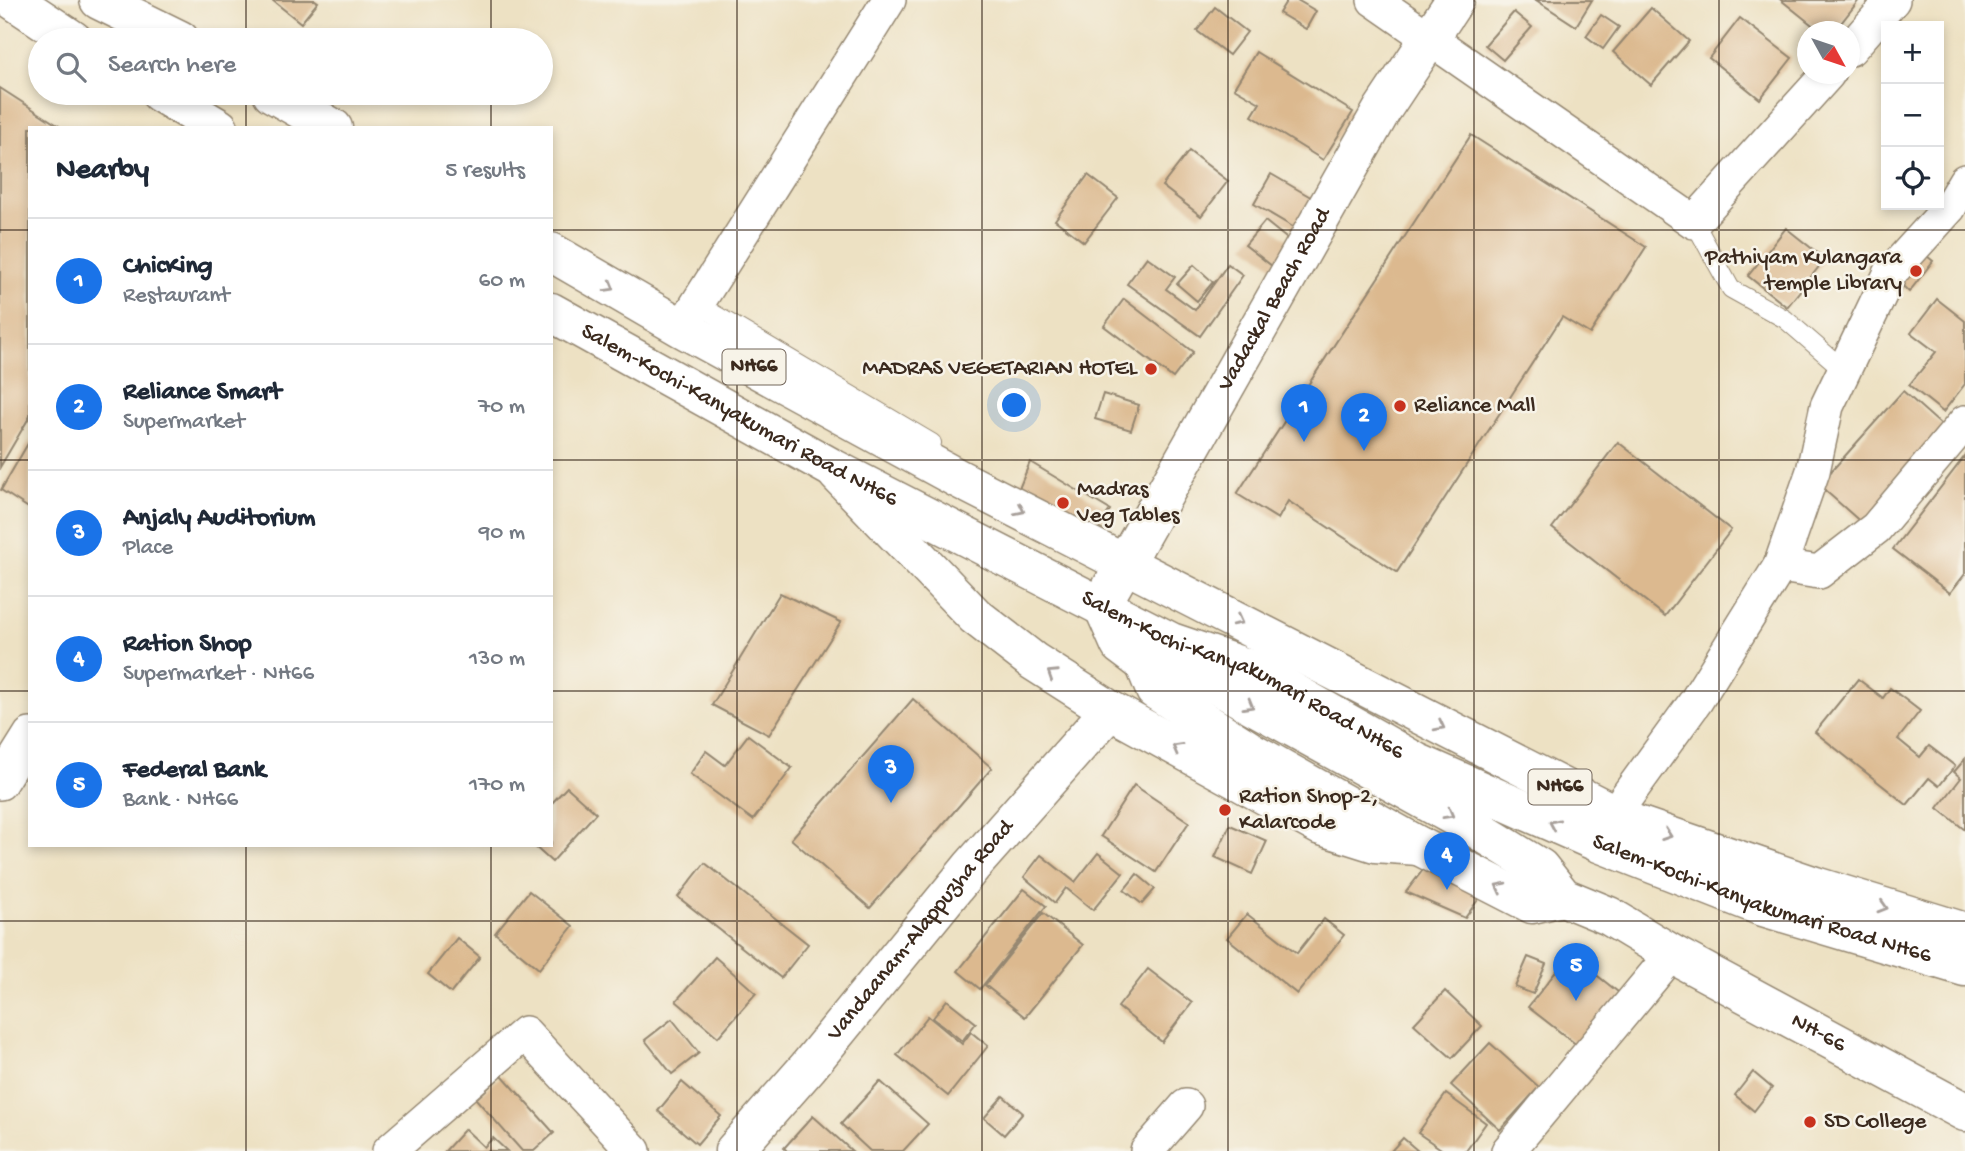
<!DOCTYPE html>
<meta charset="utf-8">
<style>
body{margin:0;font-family:"Gochi Hand",sans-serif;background:#f6f6f7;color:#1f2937}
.controls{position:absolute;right:21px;top:21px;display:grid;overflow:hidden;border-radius:0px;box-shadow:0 4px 10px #0003}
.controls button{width:63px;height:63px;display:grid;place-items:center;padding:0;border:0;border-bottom:2px solid #e0e1e3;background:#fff;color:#1f2937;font:35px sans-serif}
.compass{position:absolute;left:1797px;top:21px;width:63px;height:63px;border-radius:50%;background:#fff;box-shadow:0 4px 10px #0003;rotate:130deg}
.you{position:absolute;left:1015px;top:406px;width:24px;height:24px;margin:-18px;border:5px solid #fff;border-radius:50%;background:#1a73e8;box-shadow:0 0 0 10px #1a73e833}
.badge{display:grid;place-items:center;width:46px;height:46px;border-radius:50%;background:#1a73e8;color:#fff;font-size:23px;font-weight:700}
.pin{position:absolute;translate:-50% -58px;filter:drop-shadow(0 2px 4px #0008)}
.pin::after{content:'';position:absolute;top:37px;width:24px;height:21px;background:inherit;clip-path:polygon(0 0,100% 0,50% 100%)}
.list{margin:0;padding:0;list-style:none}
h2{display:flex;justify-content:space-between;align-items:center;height:91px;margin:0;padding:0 28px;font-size:30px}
h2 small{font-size:23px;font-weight:400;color:#747a83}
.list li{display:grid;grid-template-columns:46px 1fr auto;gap:21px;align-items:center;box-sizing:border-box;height:126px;padding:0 28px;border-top:2px solid #e0e1e3}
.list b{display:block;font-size:26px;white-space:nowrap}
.list p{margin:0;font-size:23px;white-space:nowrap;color:#747a83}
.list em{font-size:23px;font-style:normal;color:#747a83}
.icon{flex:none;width:38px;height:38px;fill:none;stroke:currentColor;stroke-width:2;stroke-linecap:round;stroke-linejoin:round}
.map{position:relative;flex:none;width:1965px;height:1151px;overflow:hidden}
.search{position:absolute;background:#fff;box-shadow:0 4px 10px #0003;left:28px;top:28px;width:525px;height:77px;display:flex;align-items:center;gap:18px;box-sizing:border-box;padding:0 24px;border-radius:38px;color:#747a83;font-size:26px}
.panel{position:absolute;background:#fff;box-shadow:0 4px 10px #0003;left:28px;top:126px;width:525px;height:721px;border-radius:0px}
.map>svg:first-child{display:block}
.building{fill:#dcb98f}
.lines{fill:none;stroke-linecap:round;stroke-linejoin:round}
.service-casing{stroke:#948670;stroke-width:20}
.minor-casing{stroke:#948670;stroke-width:36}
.secondary-casing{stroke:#948670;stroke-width:41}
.primary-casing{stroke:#948670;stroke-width:41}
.trunk-casing{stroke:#948670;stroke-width:41}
.service{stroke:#fff;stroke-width:18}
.minor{stroke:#fff;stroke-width:33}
.secondary{stroke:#fff;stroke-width:38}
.primary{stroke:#fff;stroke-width:38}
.trunk{stroke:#fff;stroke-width:38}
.oneway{stroke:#a79f9a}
.grid{fill:none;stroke:#3b2a1e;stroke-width:2;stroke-opacity:0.55}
.poi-dot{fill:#c8321e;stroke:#f7f3e8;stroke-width:2.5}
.labels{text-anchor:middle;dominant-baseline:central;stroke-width:5;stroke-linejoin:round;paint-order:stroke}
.shield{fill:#f7f3e8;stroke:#73665b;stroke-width:2}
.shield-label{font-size:21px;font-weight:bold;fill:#3b2a1e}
.poi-label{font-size:23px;fill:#3b2a1e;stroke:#f7f3e8;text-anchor:start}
.street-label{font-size:23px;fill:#3b2a1e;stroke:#f7f3e8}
</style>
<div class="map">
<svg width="1965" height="1151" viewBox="0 0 1965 1151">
<rect width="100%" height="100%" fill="#f7f3e8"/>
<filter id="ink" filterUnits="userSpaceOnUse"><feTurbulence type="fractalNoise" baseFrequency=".0143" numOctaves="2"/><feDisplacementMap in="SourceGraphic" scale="14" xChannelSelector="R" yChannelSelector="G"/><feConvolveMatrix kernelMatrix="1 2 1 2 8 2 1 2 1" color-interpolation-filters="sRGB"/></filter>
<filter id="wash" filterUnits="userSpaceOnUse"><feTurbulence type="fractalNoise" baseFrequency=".00686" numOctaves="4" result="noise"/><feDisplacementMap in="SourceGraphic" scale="28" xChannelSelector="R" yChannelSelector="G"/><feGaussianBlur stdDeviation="1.57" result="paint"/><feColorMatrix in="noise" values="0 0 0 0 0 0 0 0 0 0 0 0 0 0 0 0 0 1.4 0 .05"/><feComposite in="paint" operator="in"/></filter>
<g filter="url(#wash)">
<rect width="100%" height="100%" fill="#ede1c3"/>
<g id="blocks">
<!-- building -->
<g class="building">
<polygon points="272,0 315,0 318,2 301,23"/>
<polygon points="1287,0 1297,0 1316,11 1306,29 1279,13"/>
<polygon points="1536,0 1592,0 1576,26"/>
<polygon points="1781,0 1859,0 1834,32 1821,32"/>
<polygon points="1215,7 1247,32 1229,55 1197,31"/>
<polygon points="1651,8 1689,41 1651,85 1613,52"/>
<polygon points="1514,12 1532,27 1503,60 1485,45"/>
<polygon points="1601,15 1619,27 1603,49 1586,36"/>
<polygon points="1740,18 1792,58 1760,99 1709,58"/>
<polygon points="1256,52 1353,112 1323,160 1252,116 1260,103 1234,88"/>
<polygon points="0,88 62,128 30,128 30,416 0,467"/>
<polygon points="1471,135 1646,247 1590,334 1562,317 1397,572 1288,501 1278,519 1237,494"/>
<polygon points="1189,151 1228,181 1201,216 1162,186"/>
<polygon points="1271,174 1321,203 1303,233 1254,204"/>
<polygon points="1088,175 1118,198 1084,242 1055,220"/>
<polygon points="1265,221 1291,242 1272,266 1245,245"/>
<polygon points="1786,228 1825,259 1787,307 1748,276"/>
<polygon points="1922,252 1933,261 1909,292 1898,281"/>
<polygon points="1147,257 1175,277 1166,289 1195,310 1228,264 1243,275 1200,336 1127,284"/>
<polygon points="1194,265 1213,282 1197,301 1177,284"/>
<polygon points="1124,299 1193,352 1173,378 1104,326"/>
<polygon points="1937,299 1965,321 1965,384 1943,412 1909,385 1936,352 1911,333"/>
<polygon points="1903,391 1948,431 1864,525 1819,485"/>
<polygon points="1103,394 1139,405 1131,430 1095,419"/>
<polygon points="30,440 30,509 1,490"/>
<polygon points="1618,442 1731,530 1665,616 1552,528"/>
<polygon points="1965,456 1965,574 1950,593 1893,549"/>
<polygon points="1030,462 1110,510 1088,541 1016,496"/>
<polygon points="780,593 841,622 769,735 712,705"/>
<polygon points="1858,679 1883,698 1890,688 1920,711 1898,739 1920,757 1929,746 1955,766 1939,786 1929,778 1907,805 1815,732"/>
<polygon points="913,699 992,768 870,908 791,839"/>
<polygon points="748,735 792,768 753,820 690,774 706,751 725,765"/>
<polygon points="1965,759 1965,830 1938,808 1961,778 1954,772"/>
<polygon points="1134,785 1189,822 1156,872 1101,836"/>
<polygon points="567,787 596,813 552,862 533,845 551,845 551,804"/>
<polygon points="1230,825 1267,841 1252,874 1215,857"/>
<polygon points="1098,853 1123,873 1093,910 1066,888 1055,903 1024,877 1041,855 1075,882"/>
<polygon points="705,863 808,944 781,978 678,897"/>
<polygon points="1426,866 1487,887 1465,918 1406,892"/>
<polygon points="1137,874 1155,889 1142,904 1124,890"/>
<polygon points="1024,889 1046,906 980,989 958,971"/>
<polygon points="529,891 573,926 539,969 495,933"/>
<polygon points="1043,913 1083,945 1025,1017 985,985"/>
<polygon points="1247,914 1297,953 1324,919 1344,935 1297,994 1227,938"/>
<polygon points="457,938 480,957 451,993 428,974"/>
<polygon points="1570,954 1623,996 1582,1049 1528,1007"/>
<polygon points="715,957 756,993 718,1037 676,1001"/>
<polygon points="1528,957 1546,964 1533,994 1515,987"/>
<polygon points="1148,969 1192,1003 1162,1042 1118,1007"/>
<polygon points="1445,991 1482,1026 1452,1058 1414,1024"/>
<polygon points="947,1000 976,1023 962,1041 933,1018"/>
<polygon points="928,1016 962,1044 971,1032 988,1046 948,1096 897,1055"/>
<polygon points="672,1019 699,1053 672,1074 645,1040"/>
<polygon points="1490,1043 1539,1087 1500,1130 1451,1085"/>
<polygon points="1753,1072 1772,1088 1754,1111 1735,1095"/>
<polygon points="502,1075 554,1133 534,1151 522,1151 476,1099"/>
<polygon points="880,1081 928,1124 903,1151 870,1151 841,1124"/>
<polygon points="682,1082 721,1116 697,1144 658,1111"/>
<polygon points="1446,1094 1486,1123 1466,1151 1444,1151 1418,1133"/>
<polygon points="1003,1096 1023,1113 1004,1135 984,1118"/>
<polygon points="813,1116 852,1151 787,1151 784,1148"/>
<polygon points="465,1129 484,1147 493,1138 507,1151 445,1151"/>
<polygon points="1403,1138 1418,1151 1391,1151"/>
</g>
</g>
</g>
<g filter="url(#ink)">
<use href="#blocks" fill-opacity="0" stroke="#948670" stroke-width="2"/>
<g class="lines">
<!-- service casing -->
<g class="service-casing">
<g id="service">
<polyline points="1694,222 1731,289 1785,319 1844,370"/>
<polyline points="697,304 932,443"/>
</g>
</g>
<!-- minor casing -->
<g class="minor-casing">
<g id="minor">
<polyline points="1374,0 1694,222 1828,74"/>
<polyline points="1850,49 1893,0"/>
<polyline points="682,328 889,0"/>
<polyline points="1780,566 1819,572 1876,528 1965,422"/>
<polyline points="0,783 30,735"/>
<polyline points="1614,814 1696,701 1780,566 1813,471 1827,406 1891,272 1949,208 1965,181"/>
<polyline points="389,1151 525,1033 634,1151"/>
<polyline points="1147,1151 1186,1106"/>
<polyline points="1508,1151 1672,954"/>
</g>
</g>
<!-- secondary casing -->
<g class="secondary-casing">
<g id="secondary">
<path id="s1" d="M1102 604 1382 110 1455 0"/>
<path id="s2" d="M734 1151 808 1067 972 866 1110 710"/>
</g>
</g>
<!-- primary casing -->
<g class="primary-casing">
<g id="primary">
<polyline points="837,473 975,616 1033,661 1110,710 1321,826 1375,843 1419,846"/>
<path id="s3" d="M1102 604 1120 645 1144 663 1173 661 1475 828 1540 868 1563 897 1609 916 1672 954 1965 1112"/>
<polyline points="1144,663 1155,690 1252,752 1419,846 1532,904 1563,897"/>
</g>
</g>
<!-- trunk casing -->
<g class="trunk-casing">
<g id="trunk">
<polyline points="13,0 73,40"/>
<polyline points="99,0 180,40"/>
<polyline points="160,93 219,128"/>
<polyline points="272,93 333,128"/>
<polyline points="551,252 682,328 959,479 1634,824 1815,886 1965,932"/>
<path id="s4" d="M551 312 834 469 1171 642 1256 671 1416 762 1599 843 1760 906 1965 967"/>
</g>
</g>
<!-- service -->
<use href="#service" class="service"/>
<!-- minor -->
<use href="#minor" class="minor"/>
<!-- secondary -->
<use href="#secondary" class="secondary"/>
<!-- primary -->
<use href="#primary" class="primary"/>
<!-- trunk -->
<use href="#trunk" class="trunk"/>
</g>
<!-- one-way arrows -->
<defs><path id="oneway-chevron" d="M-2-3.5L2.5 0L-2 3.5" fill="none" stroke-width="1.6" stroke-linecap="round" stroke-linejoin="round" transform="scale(1.75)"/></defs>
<g class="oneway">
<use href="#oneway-chevron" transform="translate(610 287) rotate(30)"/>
<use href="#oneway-chevron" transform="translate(1020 510) rotate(26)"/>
<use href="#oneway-chevron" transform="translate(1238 621) rotate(27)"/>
<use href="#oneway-chevron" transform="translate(1052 674) rotate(-147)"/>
<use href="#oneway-chevron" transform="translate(1249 705) rotate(30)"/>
<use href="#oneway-chevron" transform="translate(1440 726) rotate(27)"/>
<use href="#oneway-chevron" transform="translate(1177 748) rotate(-151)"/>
<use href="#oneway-chevron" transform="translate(1449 814) rotate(29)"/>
<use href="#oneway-chevron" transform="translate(1554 824) rotate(-156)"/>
<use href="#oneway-chevron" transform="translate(1667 835) rotate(19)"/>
<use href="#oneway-chevron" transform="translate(1500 887) rotate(-153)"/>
<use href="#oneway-chevron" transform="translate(1883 907) rotate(17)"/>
</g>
</g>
<!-- grid -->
<path class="grid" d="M246 0V40M491 0V40M737 0V1151M982 0V1151M1228 0V1151M1474 0V1151M1719 0V1151M246 93V128M491 93V128M0 230H30M551 230H1965M0 460H30M551 460H1965M0 691H30M551 691H1965M246 845V1151M491 845V1151M0 921H1965"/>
<!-- markers -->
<g class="poi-dot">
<circle cx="1916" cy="271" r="7"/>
<circle cx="1151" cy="369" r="7"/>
<circle cx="1400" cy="406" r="7"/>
<circle cx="1063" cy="503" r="7"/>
<circle cx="1225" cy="810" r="7"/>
<circle cx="1810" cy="1122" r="7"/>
</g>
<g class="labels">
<!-- shield labels -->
<g class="shield">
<rect x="722.5" y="349.5" width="63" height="35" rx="5"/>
<rect x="1528.5" y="769.5" width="63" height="35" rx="5"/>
</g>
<g class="shield-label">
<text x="754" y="367">NH66</text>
<text x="1560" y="787">NH66</text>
</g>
<!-- poi labels -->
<g class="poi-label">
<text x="1902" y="258" text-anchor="end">Pathiyam Kulangara<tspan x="1902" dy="26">temple Library</tspan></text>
<text x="1137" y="369" text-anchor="end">MADRAS VEGETARIAN HOTEL</text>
<text x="1414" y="406">Reliance Mall</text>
<text x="1077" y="490">Madras<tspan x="1077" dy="26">Veg Tables</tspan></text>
<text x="1239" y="797">Ration Shop-2,<tspan x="1239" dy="26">Kalarcode</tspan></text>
<text x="1824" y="1122">SD College</text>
</g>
<!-- street labels -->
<g class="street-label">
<text stroke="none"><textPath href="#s1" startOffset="350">Vadackal Beach Road</textPath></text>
<text stroke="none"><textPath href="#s4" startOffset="215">Salem-Kochi-Kanyakumari Road NH66</textPath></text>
<text stroke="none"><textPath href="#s4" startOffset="782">Salem-Kochi-Kanyakumari Road NH66</textPath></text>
<text stroke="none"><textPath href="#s4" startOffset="1349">Salem-Kochi-Kanyakumari Road NH66</textPath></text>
<text stroke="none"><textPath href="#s2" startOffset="289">Vandaanam-Alappuzha Road</textPath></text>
<text stroke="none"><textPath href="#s3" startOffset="852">NH-66</textPath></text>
</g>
</g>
</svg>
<div class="controls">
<button>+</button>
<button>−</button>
<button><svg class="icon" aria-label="locate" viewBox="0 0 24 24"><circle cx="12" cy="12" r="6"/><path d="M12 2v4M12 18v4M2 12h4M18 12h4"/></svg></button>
</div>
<svg class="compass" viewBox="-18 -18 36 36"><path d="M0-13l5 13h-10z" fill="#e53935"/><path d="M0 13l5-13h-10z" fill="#747a83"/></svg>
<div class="you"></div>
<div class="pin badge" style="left:1304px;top:442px">1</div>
<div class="pin badge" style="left:1364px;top:451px">2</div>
<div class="pin badge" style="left:891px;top:803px">3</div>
<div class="pin badge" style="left:1447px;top:890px">4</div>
<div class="pin badge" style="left:1576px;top:1001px">5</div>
<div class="search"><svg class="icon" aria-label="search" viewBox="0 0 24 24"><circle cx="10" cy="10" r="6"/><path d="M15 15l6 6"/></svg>Search here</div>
<section class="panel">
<h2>Nearby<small>5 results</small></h2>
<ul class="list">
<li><span class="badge">1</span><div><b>ChicKing</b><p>Restaurant</p></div><em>60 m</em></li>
<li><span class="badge">2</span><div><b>Reliance Smart</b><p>Supermarket</p></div><em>70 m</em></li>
<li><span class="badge">3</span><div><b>Anjaly Auditorium</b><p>Place</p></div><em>90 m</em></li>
<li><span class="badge">4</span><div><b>Ration Shop</b><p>Supermarket · NH66</p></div><em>130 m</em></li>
<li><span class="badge">5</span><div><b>Federal Bank</b><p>Bank · NH66</p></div><em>170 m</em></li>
</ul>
</section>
</div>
